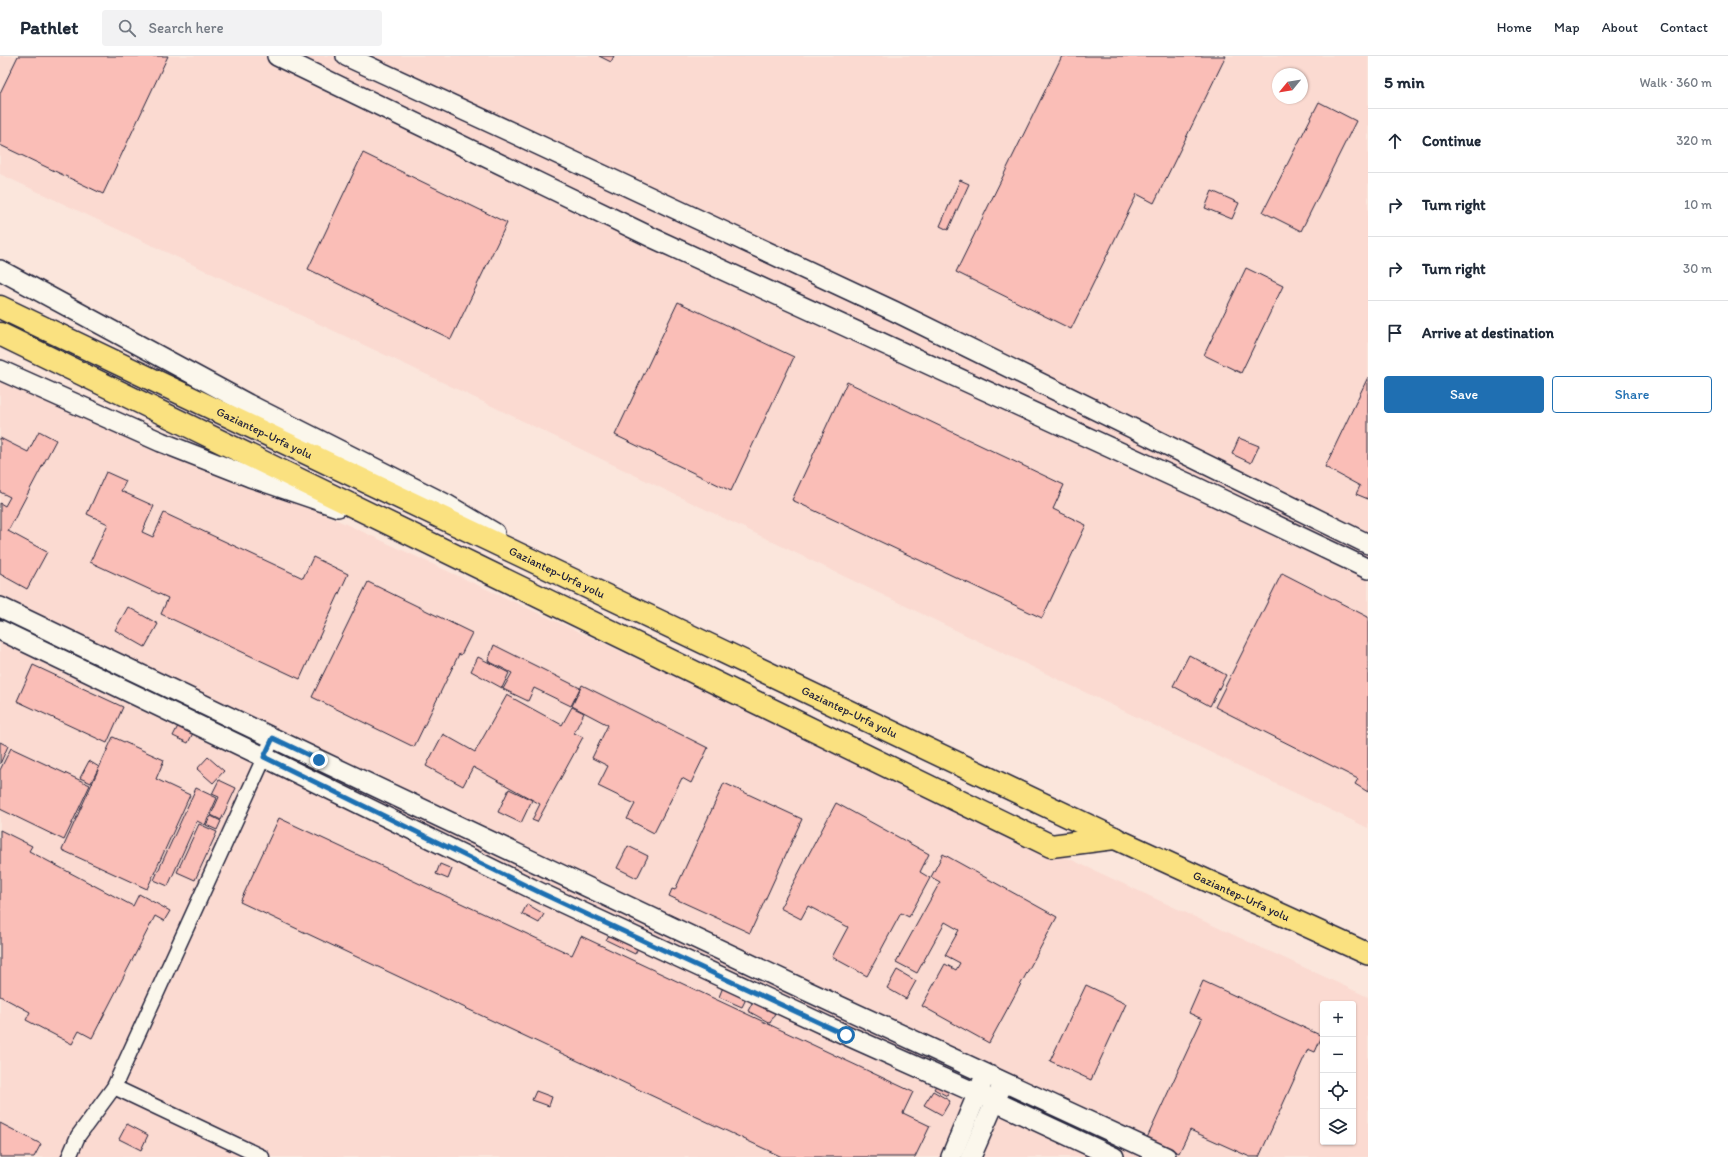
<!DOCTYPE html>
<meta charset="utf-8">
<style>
body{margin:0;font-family:Itim,sans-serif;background:#f2f2f3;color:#1f2937}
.controls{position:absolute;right:12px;bottom:12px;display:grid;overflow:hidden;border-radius:4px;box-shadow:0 1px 3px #0004}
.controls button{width:36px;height:36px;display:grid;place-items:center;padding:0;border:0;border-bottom:1px solid #e0e1e3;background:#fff;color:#1f2937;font:20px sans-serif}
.compass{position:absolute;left:1272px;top:12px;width:36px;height:36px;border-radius:50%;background:#fff;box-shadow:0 1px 3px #0004;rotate:240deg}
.stop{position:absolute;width:12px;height:12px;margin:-9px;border:3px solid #1f6fb2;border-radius:50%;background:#fff}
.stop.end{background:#1f6fb2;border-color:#fff;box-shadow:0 1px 4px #0008}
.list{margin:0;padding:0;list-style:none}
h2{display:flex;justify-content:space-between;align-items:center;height:52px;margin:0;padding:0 16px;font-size:17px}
h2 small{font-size:13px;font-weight:400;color:#747a83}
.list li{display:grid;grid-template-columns:26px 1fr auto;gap:12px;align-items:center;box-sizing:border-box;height:64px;padding:0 16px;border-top:1px solid #e0e1e3}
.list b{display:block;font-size:15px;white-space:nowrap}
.list em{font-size:13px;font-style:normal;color:#747a83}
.actions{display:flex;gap:8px;padding:12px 16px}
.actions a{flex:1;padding:9px 0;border:1px solid #1f6fb2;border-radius:4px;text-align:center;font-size:14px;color:#1f6fb2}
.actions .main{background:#1f6fb2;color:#fff}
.icon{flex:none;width:22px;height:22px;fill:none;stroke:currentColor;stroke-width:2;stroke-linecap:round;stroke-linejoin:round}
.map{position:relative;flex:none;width:1368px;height:1101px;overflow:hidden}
header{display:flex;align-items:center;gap:24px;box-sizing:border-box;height:56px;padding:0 20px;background:#fff;border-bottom:1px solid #e0e1e3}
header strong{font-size:19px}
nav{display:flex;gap:22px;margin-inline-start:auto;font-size:14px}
.search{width:280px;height:36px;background:#f2f2f3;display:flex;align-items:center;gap:10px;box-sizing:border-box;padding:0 14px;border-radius:4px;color:#747a83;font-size:15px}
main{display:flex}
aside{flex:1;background:#fff}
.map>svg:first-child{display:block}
.built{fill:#fbdad1;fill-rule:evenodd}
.building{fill:#fabeb7;stroke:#22223b}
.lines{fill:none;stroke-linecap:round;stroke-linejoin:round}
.street-casing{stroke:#22223b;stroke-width:17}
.secondary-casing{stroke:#22223b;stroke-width:22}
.primary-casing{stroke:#22223b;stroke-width:24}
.highway-casing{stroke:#22223b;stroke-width:25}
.street{stroke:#fbf7ec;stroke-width:14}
.secondary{stroke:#fbf7ec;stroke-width:19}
.primary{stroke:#fae180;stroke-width:21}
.highway{stroke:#fae180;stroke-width:22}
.route{stroke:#1f6fb2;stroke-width:5}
.labels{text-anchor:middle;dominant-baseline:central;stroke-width:4;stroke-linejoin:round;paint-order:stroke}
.street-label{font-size:12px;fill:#22223b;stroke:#fbf7ec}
</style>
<header>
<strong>Pathlet</strong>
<div class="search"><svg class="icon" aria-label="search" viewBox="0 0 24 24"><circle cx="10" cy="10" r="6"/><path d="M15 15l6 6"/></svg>Search here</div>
<nav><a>Home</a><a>Map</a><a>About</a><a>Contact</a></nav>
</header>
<main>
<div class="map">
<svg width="1368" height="1101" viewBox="0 0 1368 1101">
<rect width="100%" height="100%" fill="#fbe6dc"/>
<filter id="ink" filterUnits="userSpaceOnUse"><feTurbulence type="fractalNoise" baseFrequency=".025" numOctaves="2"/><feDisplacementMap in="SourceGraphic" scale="8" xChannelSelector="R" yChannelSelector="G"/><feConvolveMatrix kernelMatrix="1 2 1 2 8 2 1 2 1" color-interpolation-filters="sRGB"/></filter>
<g filter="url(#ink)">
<!-- built -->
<g class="built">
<path d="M0 0H1368V772L949 571 415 313 0 118ZM1278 18H1302V42H1278Z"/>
<path d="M0 308 1368 941V1101H0ZM1323 948H1353V1086H1323Z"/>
</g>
<!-- building -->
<g class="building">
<polygon points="18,0 168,0 103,138 0,89 0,37"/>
<polygon points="599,0 614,0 611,6"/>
<polygon points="1062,0 1226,0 1154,147 1137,138 1071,273 956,216"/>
<polygon points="1319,46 1356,65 1301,175 1263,156"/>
<polygon points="363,97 507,167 451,283 308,213"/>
<polygon points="960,124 969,128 948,174 940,170"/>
<polygon points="1212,135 1239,147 1232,163 1205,152"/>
<polygon points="1246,212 1283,230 1241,317 1204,299"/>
<polygon points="678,246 794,301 731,435 615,379"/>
<polygon points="1368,321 1368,443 1356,438 1360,430 1325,411"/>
<polygon points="847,326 1064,429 1053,453 1086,469 1042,562 792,444"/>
<polygon points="39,375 56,384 8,475 47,496 27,533 0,518 0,447 5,450 10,441 0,436 0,382 28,396"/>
<polygon points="1239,382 1259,390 1251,407 1232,398"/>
<polygon points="106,416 126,425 121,435 154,450 142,476 153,481 164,457 303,522 313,501 348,518 300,623 161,558 168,542 90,506 108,468 87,458"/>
<polygon points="1282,517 1368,561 1368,736 1355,728 1358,723 1215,651"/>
<polygon points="368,526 472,577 461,599 459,598 414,691 312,641"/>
<polygon points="128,551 158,568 145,591 115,574"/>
<polygon points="494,589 580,632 571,650 534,632 528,645 503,633 512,617 488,605"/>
<polygon points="1189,599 1226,619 1210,650 1173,630"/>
<polygon points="478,601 509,617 502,632 471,615"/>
<polygon points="33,609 123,651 107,687 17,645"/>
<polygon points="582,629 708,692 691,727 682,722 654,777 627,763 635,748 598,730 608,710 592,702 608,669 572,650"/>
<polygon points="507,639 562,669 572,651 584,657 574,677 583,681 537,766 532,764 540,748 473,711 463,730 426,710 443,678 475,696"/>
<polygon points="178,670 193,677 188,687 173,680"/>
<polygon points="113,681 164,704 156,723 190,739 147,833 62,794"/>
<polygon points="0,686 8,690 0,708"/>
<polygon points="11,692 90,729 64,784 0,753 0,714"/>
<polygon points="208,701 224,715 213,727 197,713"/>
<polygon points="89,705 99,711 91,727 80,722"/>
<polygon points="219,724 236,732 221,764 211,759 219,741 212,738"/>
<polygon points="724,727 802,763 750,877 669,840 672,833 675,834"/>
<polygon points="196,732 217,742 205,769 197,765 168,830 154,824"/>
<polygon points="509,733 532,744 521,767 498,756"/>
<polygon points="836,747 929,798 920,816 930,822 909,861 901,857 867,920 832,901 848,871 808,850 801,863 780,852"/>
<polygon points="211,760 221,765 217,774 206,769"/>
<polygon points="279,762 572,899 581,880 913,1036 903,1057 930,1070 915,1101 782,1101 240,846"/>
<polygon points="199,768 217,776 195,824 177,816"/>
<polygon points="0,774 32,790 29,795 133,850 139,838 170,855 164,865 155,860 92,982 79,975 72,988 26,964 30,956 0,940"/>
<polygon points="628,790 648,800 637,822 617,812"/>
<polygon points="943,798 1057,861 989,987 922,950 945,908 956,914 960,907 945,899 959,874 945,866 917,917 896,906 940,826 931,821"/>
<polygon points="440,808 452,813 448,823 436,818"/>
<polygon points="527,848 544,858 539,867 522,858"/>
<polygon points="612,874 640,888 635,898 606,884"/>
<polygon points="897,914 916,925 906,943 887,932"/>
<polygon points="1203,925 1322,980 1315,996 1308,993 1259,1101 1250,1101 1190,1074 1179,1097 1147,1082 1202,963 1189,957"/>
<polygon points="1086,929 1126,948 1091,1024 1050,1005"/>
<polygon points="723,931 747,941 742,951 719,941"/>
<polygon points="753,945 775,957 770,967 748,955"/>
<polygon points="937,1028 950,1035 947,1040 934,1033"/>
<polygon points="536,1035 552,1041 549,1050 532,1044"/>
<polygon points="933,1035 950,1045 942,1059 924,1049"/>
<polygon points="0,1067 41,1088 34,1101 0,1101"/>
<polygon points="127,1068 148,1079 141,1094 119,1083"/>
</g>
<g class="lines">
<!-- street casing -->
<g class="street-casing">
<g id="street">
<polyline points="114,1031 262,1101"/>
<polyline points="69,1101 78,1080 114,1031 273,682"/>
</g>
</g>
<!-- secondary casing -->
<g class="secondary-casing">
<g id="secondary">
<polyline points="277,0 653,182 1198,432 1368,513"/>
<polyline points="346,0 513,77 894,255 1368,488"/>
<polyline points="0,214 248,348 446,448 495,477"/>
<polyline points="0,314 161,386 250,421 338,451"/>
<polyline points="0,551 319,704 807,935 1166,1101"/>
<polyline points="0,574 264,701 541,837 846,979 996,1046 1114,1101"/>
<polyline points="951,1101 982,1027"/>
<polyline points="971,1101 1000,1034"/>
</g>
</g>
<!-- primary casing -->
<g class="primary-casing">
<g id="primary">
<path id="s1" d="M1114 782 1368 898"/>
</g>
</g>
<!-- highway casing -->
<g class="highway-casing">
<g id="highway">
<path id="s2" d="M0 251 1114 782"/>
<polyline points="0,278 1051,790 1114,782"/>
</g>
</g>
<!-- street -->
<use href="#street" class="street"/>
<!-- secondary -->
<use href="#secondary" class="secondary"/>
<!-- primary -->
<use href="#primary" class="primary"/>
<!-- highway -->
<use href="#highway" class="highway"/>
</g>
</g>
<g class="lines" filter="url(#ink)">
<!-- route -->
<polyline class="route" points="319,704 273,682 264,701 541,837 846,979"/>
</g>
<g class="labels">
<!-- street labels -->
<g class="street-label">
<text stroke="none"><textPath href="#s2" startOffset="293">Gaziantep-Urfa yolu</textPath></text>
<text stroke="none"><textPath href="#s2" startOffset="617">Gaziantep-Urfa yolu</textPath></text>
<text stroke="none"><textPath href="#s2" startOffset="941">Gaziantep-Urfa yolu</textPath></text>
<text stroke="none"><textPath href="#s1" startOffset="140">Gaziantep-Urfa yolu</textPath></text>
</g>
</g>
</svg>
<div class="controls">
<button>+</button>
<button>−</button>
<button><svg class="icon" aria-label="locate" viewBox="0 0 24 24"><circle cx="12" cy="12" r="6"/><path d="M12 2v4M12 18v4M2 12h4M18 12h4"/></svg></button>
<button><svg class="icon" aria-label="layers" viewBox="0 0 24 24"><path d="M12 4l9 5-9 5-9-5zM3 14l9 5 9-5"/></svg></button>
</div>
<svg class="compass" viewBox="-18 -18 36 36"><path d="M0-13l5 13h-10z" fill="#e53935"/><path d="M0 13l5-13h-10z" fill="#747a83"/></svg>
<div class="stop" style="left:846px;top:979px"></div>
<div class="stop end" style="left:319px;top:704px"></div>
</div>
<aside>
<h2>5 min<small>Walk · 360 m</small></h2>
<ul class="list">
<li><svg class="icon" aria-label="ahead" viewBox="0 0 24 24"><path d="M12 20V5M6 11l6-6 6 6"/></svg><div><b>Continue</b></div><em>320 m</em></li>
<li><svg class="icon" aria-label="right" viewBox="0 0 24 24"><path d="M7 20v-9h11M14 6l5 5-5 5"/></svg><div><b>Turn right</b></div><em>10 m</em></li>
<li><svg class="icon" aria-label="right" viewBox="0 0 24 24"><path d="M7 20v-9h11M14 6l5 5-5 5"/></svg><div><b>Turn right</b></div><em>30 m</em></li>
<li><svg class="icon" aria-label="arrive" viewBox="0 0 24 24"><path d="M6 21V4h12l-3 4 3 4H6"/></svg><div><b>Arrive at destination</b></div></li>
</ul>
<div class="actions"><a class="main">Save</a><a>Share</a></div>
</aside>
</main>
